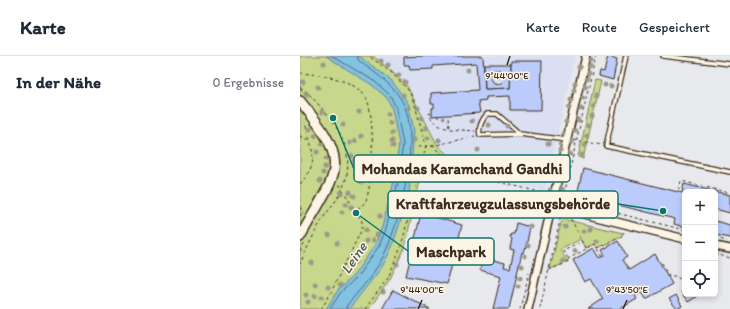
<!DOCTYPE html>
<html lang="de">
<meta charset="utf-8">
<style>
body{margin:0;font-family:Itim,sans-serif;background:#f2f2f3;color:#1f2937}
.controls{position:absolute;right:12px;bottom:12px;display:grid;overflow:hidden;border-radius:6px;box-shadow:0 2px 6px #0003}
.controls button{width:36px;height:36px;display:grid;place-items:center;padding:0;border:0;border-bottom:1px solid #e0e1e3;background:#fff;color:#1f2937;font:20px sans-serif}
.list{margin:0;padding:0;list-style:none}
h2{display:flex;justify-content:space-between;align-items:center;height:52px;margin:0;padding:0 16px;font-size:17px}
h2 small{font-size:13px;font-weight:400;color:#747a83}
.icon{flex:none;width:22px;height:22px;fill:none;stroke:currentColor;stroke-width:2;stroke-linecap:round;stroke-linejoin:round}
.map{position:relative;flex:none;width:430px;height:253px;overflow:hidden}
header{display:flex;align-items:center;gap:24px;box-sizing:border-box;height:56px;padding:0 20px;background:#fff;border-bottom:1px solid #e0e1e3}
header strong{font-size:19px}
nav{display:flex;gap:22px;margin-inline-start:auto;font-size:14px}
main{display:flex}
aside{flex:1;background:#fff}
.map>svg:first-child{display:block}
.built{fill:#dae0f1}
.green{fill:#c7d78c;stroke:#818055}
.water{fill:#82c2e3;stroke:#668594}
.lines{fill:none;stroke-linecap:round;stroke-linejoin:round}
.shore{stroke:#57676d;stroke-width:1}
.building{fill:#bbccfc;stroke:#3b2a1e;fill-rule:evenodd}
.service-casing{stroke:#3b2a1e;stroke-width:6}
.minor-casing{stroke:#3b2a1e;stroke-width:10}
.tertiary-casing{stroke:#3b2a1e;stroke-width:12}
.path{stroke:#3b2a1e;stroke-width:1;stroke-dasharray:3 3;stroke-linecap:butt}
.service{stroke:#fcf5e5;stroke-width:3.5}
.minor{stroke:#fcf5e5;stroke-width:7}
.tertiary{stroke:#fcf5e5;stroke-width:9}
.tree{fill:#9c988a}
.ticks{fill:none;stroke:#3b2a1e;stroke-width:1.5}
.labels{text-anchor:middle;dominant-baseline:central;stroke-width:3;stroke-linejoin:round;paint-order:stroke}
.water-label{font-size:15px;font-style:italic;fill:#505859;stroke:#fcf5e5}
.ticks-label{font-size:10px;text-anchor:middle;fill:#3b2a1e;stroke:#fcf5e5;stroke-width:3;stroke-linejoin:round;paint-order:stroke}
.leader{fill:none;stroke:#0f766e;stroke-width:1.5}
.callout-dot{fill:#0f766e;stroke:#fcf5e5;stroke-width:1.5}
.callout{fill:#fcf5e5;stroke:#0f766e;stroke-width:1.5}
.callout-label{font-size:15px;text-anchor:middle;font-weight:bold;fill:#3b2a1e}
</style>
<header>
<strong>Karte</strong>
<nav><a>Karte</a><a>Route</a><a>Gespeichert</a></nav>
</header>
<main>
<aside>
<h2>In der Nähe<small>0 Ergebnisse</small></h2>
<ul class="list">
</ul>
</aside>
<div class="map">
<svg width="430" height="253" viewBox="0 0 430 253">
<rect width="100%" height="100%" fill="#e8e9ec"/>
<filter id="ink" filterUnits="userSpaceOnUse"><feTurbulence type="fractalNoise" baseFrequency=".025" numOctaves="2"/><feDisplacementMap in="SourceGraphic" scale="8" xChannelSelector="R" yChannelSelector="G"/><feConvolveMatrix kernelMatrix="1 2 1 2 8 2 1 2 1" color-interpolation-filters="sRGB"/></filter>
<g filter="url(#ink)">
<!-- built -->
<polygon class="built" points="73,0 275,0 245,135 173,118 167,115 138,90 107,30 88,12"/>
<!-- green -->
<g class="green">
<polygon points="0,0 73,0 88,12 107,30 138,90 167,115 165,121 143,109 125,104 104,193 90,223 69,253 0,253"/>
<polygon points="295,24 301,25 283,103 278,101"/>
<polygon points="264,164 267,164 323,177 321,181 298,192 295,188 286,192 281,183 260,194 268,206 250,213 261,167"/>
</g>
<!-- water -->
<polygon class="water" points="26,0 59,0 91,24 108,47 114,74 109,139 92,191 82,211 49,253 26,253 38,234 54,219 75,189 82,171 93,129 99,88 92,53 87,42 72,29"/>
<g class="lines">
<!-- shore -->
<g class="shore">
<polyline points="30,253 41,236 57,221 79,190 86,173 97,130 103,88 96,52 90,39 74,25 32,0"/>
<path d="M46 253 47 249C58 236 70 223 79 208 99 175 121 85 104 49 95 29 75 17 59 5L57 0"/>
</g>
</g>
<!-- building -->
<g class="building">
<polygon points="122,0 183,0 185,33 210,32 211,5 242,5 241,54 210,54 210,40 186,41 186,44 178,45 180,57 132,60 132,52 134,52 134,48 131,48 131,37 178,34 176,7 133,10 133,13 110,14 109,9 104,9 104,1"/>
<polygon points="308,0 317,3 313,24 299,20 300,15 304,16"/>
<path d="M184 8H211L210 32 185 33ZM194 14H200L204 18V24L200 28 194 27 191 23V18Z"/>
<polygon points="283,112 382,137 384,128 430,139 430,157 415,153 415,136 385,136 385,171 374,168 375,163 277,139"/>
<polygon points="121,157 162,169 147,228 106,220"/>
<polygon points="415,165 430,169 430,182 415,179"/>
<polygon points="216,167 230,171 227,186 224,197 222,196 209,253 193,253 201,220 180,214 182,205 184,206 185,202 205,207 204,211 210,212 214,194 210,193 212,183 210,181 211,178 214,178"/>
<polygon points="318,185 327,201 322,204 329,214 355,198 372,228 346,243 342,236 335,240 337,243 320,253 288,253 303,243 291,223 285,226 273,204 294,192 300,202 305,199 302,194"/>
<polygon points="385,233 385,238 394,238 396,241 388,246 381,236"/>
<polygon points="93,234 130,253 82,253"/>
<polygon points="376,239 382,250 377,253 369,243"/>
</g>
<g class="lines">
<!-- service casing -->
<g class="service-casing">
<g id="service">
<polyline points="326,0 306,90 430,116"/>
<polyline points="363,0 430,8"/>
<path d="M220 78 197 58H187C182 64 178 71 180 79L220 78 267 84"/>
</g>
</g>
<!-- minor casing -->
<g class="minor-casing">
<g id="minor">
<polyline points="252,150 385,183"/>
<polyline points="415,190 430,193"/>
<polyline points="228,253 286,0"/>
</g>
</g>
<!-- tertiary casing -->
<g class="tertiary-casing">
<path id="tertiary" d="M0 45C55 111 36 115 0 181"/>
</g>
<!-- path -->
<g class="path">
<path d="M0 17C22 19 51 22 65 40 76 54 73 127 66 144 64 149 60 151 55 154"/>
<path d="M0 31C12 39 20 51 30 62 46 82 54 109 42 133 37 146 27 155 20 167 13 180 6 194 0 208"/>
<polyline points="0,32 5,38"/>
<path d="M131 58 129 57C134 76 158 73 175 75"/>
<polyline points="137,60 139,62 148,62 149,72"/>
<polyline points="0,80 8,84"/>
<polyline points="273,84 302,89"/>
<polyline points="132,90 175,80"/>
<polyline points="119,91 132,90 166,118 248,138"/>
<path d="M0 128C21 105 11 93 5 66"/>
<polyline points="379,134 381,125 430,137"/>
<polyline points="260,143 385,174"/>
<polyline points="263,143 296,0"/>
<polyline points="0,151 3,157"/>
<polyline points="0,160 2,157"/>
<polyline points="271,163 286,192"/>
<polyline points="415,182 427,185"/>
<polyline points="298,193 303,201"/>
<polyline points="0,196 4,188"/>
<polyline points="415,198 430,202"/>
<polyline points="268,202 263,195 282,186"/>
<polyline points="362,207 369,220 375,220 385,226"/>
<polyline points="249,214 269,206 268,203 295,188 298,192 321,181 324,176"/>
<polyline points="21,253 28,242 62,173 62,165 39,128"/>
<polyline points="65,253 88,222 101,191 126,90 115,49 109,35 92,17 69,0"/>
<polyline points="220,253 229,217"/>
<polyline points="240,253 261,160"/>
</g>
<!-- service -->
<use href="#service" class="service"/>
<!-- minor -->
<use href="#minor" class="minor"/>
<!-- tertiary -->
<use href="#tertiary" class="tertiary"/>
</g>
<!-- trees -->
<g class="tree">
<circle cx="81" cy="5" r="2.5"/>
<circle cx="291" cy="5" r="2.5"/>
<circle cx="24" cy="7" r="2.5"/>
<circle cx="88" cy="9" r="2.5"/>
<circle cx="279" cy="11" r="2.5"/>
<circle cx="290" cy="11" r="2.5"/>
<circle cx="168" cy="14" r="2.5"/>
<circle cx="288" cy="18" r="2.5"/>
<circle cx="99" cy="19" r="2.5"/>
<circle cx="198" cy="20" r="2.5"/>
<circle cx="287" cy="23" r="2.5"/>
<circle cx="3" cy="26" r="2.5"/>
<circle cx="105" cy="26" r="2.5"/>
<circle cx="275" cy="27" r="2.5"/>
<circle cx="305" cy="29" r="2.5"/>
<circle cx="311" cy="30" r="2.5"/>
<circle cx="18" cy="31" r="2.5"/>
<circle cx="285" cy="31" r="2.5"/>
<circle cx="274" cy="34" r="2.5"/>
<circle cx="7" cy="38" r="2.5"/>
<circle cx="103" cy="39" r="2.5"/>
<circle cx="296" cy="40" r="2.5"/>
<circle cx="283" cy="42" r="2.5"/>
<circle cx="271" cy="44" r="2.5"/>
<circle cx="294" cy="50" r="2.5"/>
<circle cx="109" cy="52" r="2.5"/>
<circle cx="118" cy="52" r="2.5"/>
<circle cx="269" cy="52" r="2.5"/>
<circle cx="281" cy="53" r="2.5"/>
<circle cx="22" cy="56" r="2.5"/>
<circle cx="59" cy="56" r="2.5"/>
<circle cx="88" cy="58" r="2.5"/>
<circle cx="292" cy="60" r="2.5"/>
<circle cx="122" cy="62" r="2.5"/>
<circle cx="278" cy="64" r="2.5"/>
<circle cx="172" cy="65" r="2.5"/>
<circle cx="266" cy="66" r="2.5"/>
<circle cx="90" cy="67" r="2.5"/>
<circle cx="43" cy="69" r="2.5"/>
<circle cx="189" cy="69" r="2.5"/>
<circle cx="289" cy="69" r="2.5"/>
<circle cx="207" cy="70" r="2.5"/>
<circle cx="126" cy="72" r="2.5"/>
<circle cx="10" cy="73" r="2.5"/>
<circle cx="275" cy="75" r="2.5"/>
<circle cx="92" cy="77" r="2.5"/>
<circle cx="263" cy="78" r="2.5"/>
<circle cx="287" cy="79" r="2.5"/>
<circle cx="15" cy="80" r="2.5"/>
<circle cx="61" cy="80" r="2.5"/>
<circle cx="128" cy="82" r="2.5"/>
<circle cx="115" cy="84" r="2.5"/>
<circle cx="139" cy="84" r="2.5"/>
<circle cx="55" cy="85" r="2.5"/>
<circle cx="92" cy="85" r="2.5"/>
<circle cx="272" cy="86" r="2.5"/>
<circle cx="50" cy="87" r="2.5"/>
<circle cx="22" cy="88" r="2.5"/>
<circle cx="248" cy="88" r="2.5"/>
<circle cx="260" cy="89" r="2.5"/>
<circle cx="285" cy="89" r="2.5"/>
<circle cx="93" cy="90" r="2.5"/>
<circle cx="178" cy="94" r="2.5"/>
<circle cx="260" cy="95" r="2.5"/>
<circle cx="17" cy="96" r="2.5"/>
<circle cx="270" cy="98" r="2.5"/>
<circle cx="282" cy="99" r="2.5"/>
<circle cx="52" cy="100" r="2.5"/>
<circle cx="154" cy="101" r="2.5"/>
<circle cx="26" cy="103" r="2.5"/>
<circle cx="54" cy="105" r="2.5"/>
<circle cx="55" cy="110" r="2.5"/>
<circle cx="25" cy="111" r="2.5"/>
<circle cx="23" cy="117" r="2.5"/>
<circle cx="56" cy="119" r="2.5"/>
<circle cx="20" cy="125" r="2.5"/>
<circle cx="62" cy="126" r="2.5"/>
<circle cx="262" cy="133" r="2.5"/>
<circle cx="250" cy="134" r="2.5"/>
<circle cx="50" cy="136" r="2.5"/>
<circle cx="41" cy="137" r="2.5"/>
<circle cx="54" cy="140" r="2.5"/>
<circle cx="46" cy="148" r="2.5"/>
<circle cx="51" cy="151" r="2.5"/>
<circle cx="42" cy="156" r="2.5"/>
<circle cx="80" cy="160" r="2.5"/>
<circle cx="231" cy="171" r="2.5"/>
<circle cx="265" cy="171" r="2.5"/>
<circle cx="291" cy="173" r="2.5"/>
<circle cx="66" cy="174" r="2.5"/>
<circle cx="284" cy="175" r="2.5"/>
<circle cx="29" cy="179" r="2.5"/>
<circle cx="77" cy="179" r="2.5"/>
<circle cx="73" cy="184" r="2.5"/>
<circle cx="66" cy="185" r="2.5"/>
<circle cx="297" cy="185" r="2.5"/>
<circle cx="37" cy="187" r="2.5"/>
<circle cx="228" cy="189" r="2.5"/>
<circle cx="275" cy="195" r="2.5"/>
<circle cx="55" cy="200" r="2.5"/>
<circle cx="225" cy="200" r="2.5"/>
<circle cx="263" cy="205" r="2.5"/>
<circle cx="55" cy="206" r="2.5"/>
<circle cx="12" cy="207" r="2.5"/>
<circle cx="97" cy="208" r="2.5"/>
<circle cx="222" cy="210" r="2.5"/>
<circle cx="220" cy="222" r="2.5"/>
<circle cx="15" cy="228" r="2.5"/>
<circle cx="40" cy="229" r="2.5"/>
<circle cx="218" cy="230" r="2.5"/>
<circle cx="28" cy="231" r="2.5"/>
<circle cx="83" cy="236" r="2.5"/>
<circle cx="6" cy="239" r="2.5"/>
<circle cx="15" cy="240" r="2.5"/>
<circle cx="22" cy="241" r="2.5"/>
<circle cx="8" cy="246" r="2.5"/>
</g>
</g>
<!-- ticks -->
<path class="ticks" d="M207 9 210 0M118 253 122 244M323 253 327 244"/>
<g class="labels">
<!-- water labels -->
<g class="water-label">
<text transform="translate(54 202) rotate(-56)">Leine</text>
</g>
</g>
<g class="ticks-label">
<text x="207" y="23">9°44'00"E</text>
<text x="122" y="237">9°44'00"E</text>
<text x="327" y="237">9°43'50"E</text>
</g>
<!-- callouts -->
<path class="leader" d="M33 62L54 113M363 155L318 148M56 157L108 195"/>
<g class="callout-dot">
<circle cx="33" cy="62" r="4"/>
<circle cx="363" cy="155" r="4"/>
<circle cx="56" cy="157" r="4"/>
</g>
<g class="callout">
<rect x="54" y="99" width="216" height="27" rx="4"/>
<rect x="88" y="135" width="230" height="27" rx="4"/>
<rect x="108" y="182" width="86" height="27" rx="4"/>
</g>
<g class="callout-label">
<text x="162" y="118">Mohandas Karamchand Gandhi</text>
<text x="203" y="153">Kraftfahrzeugzulassungsbehörde</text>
<text x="151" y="201">Maschpark</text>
</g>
</svg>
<div class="controls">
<button>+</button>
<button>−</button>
<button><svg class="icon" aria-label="locate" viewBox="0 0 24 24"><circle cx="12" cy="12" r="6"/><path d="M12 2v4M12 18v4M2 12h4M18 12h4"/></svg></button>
</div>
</div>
</main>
